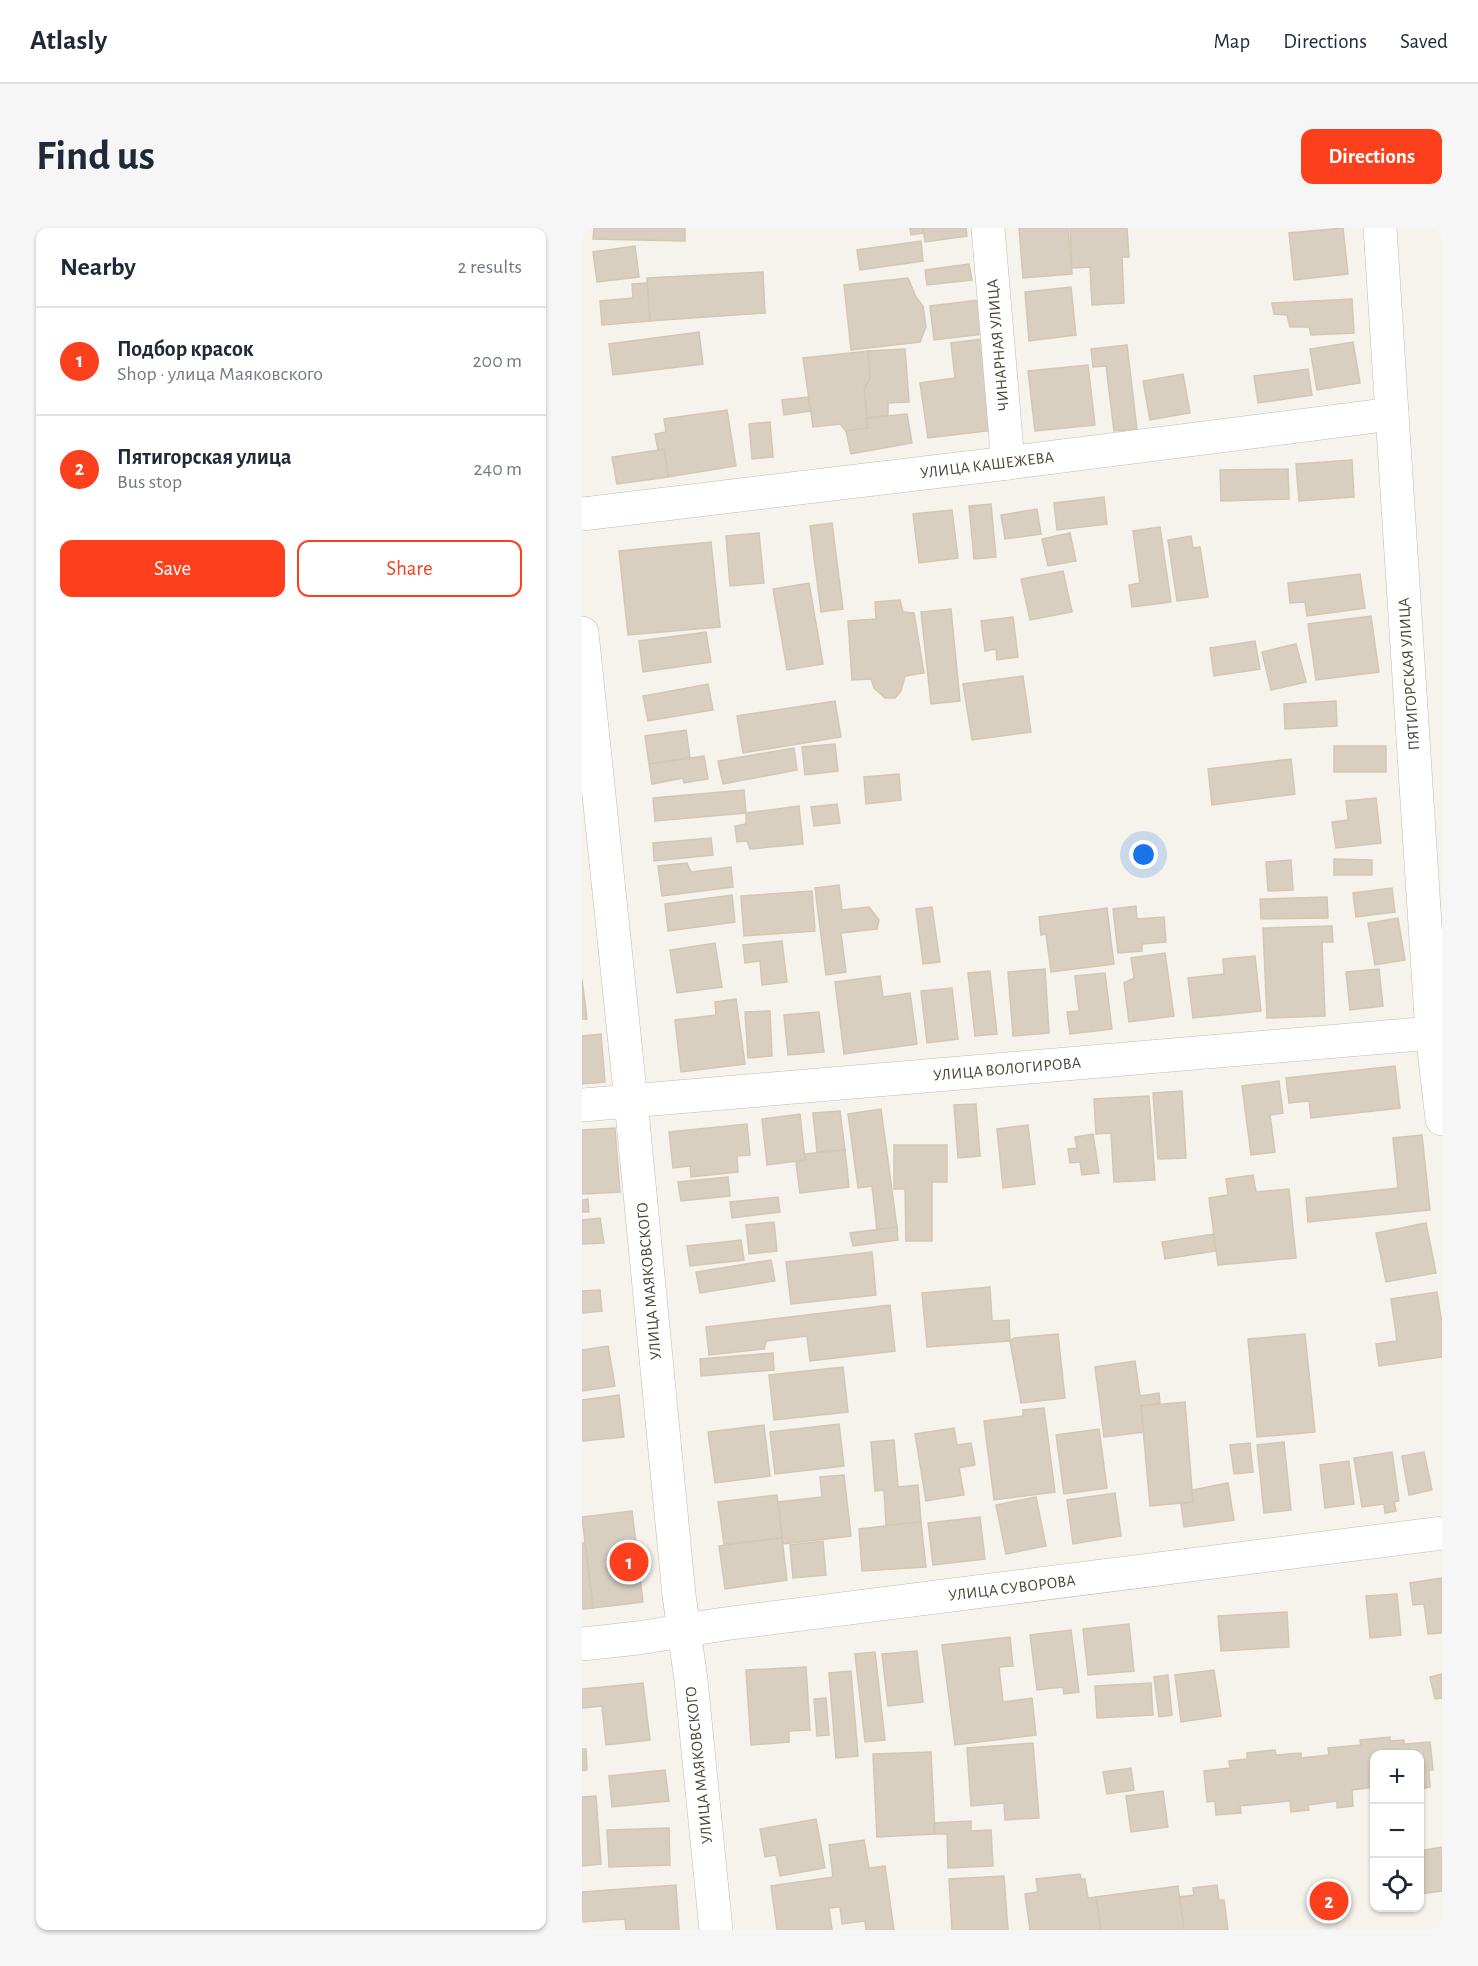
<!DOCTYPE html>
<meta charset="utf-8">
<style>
body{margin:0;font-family:"Alegreya Sans",sans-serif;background:#f6f6f7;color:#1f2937}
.controls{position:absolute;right:18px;bottom:18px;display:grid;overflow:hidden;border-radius:12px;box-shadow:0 2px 4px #0004}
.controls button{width:54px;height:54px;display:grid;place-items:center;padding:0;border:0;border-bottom:2px solid #e0e1e3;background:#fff;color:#1f2937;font:30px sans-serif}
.you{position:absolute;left:562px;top:627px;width:21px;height:21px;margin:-15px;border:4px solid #fff;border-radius:50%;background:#1a73e8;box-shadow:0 0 0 9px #1a73e833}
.badge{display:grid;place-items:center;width:39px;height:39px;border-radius:50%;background:#fc3f1d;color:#fff;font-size:20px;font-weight:700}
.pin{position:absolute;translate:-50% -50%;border:3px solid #fff;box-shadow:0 2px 6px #0006}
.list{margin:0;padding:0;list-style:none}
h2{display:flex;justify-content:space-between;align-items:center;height:78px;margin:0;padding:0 24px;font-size:26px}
h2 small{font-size:20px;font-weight:400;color:#747a83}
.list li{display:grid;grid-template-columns:39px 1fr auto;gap:18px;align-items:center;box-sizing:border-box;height:108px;padding:0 24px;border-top:2px solid #e0e1e3}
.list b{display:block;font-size:22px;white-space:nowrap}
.list p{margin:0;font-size:20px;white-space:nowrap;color:#747a83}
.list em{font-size:20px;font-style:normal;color:#747a83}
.actions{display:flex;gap:12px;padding:18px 24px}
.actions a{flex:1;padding:14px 0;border:2px solid #fc3f1d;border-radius:12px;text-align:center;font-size:21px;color:#fc3f1d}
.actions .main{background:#fc3f1d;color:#fff}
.icon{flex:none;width:33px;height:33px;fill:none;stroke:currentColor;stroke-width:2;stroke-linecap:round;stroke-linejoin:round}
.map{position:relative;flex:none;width:860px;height:1702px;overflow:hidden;border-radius:12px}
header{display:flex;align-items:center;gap:36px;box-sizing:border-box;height:84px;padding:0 30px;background:#fff;border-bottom:2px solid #e0e1e3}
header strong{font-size:28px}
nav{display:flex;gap:33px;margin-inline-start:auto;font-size:21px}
.intro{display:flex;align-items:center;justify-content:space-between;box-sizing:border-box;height:144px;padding:0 36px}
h1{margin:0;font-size:42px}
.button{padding:15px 27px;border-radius:12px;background:#fc3f1d;color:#fff;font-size:21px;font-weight:700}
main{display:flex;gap:36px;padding:0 36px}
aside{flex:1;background:#fff;border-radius:12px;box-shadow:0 2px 4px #0004}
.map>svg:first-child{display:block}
.building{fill:#d8cfc1;stroke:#d3c7b4;stroke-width:1.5}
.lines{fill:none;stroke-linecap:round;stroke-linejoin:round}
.minor-casing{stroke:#c2bbae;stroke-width:34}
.minor{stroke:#fff;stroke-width:33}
.labels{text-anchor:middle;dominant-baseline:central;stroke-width:4.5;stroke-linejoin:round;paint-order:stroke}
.street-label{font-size:16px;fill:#4b4439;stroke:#fff}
</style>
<header>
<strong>Atlasly</strong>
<nav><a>Map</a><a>Directions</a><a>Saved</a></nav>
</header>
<div class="intro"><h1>Find us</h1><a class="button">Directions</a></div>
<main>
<aside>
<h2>Nearby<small>2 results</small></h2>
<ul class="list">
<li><span class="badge">1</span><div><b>Подбор красок</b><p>Shop · улица Маяковского</p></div><em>200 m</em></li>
<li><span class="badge">2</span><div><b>Пятигорская улица</b><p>Bus stop</p></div><em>240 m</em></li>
</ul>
<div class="actions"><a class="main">Save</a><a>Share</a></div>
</aside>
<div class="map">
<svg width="860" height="1702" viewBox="0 0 860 1702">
<rect width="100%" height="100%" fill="#f6f3ec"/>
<!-- building -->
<g class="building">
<polygon points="12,0 103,0 103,13 11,11"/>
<polygon points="328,0 341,0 341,5 329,7"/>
<polygon points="341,0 384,0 385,8 343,14"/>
<polygon points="437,0 486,0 490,46 441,50"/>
<polygon points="488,0 545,0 547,29 540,29 542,75 510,77 508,39 490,40"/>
<polygon points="761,0 766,46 712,52 707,5"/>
<polygon points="339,13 341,33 278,42 275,22"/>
<polygon points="53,18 57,49 15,54 11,24"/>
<polygon points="387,36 390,52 345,57 343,42"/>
<polygon points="181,44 183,85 68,93 65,50"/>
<polygon points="326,50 334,69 341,78 344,99 338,114 269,122 262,57"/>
<polygon points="65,55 68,93 20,97 18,73 51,70 50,56"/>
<polygon points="489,59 494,107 447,113 443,64"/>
<polygon points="770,71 772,105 729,107 727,99 708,99 705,87 692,86 690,75"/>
<polygon points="397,72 401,106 352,112 348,78"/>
<polygon points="117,104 121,136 31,147 27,116"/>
<polygon points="400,111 412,202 346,210 338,155 373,150 369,115"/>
<polygon points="771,114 778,155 735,162 728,121"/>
<polygon points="545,117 555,201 532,203 524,138 511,139 509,121"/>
<polygon points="323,121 327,174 306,175 306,188 284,190 282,160 288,150 286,123"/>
<polygon points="286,123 288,150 282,160 286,200 264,203 258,196 231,199 221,130"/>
<polygon points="506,137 513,197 453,203 446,143"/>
<polygon points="726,141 730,167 676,175 672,148"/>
<polygon points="601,146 608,185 568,192 561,153"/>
<polygon points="226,169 228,183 202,187 200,172"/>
<polygon points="145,182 154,238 86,249 82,221 76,222 73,206 84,204 82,191"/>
<polygon points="325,186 330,215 269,226 264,203 286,200 284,190"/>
<polygon points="188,194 191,229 170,231 167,196"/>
<polygon points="82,221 86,249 35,256 30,229"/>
<polygon points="770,232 772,269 717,273 714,236"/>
<polygon points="706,241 707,271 639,273 638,242"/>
<polygon points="522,269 525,296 475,302 472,275"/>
<polygon points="409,276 414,329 392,331 387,278"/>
<polygon points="455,281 459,306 423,311 419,287"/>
<polygon points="370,282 376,330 337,335 331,286"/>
<polygon points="250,295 261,381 239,384 228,298"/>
<polygon points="578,299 589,374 550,379 547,357 558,355 551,303"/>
<polygon points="177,305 182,355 148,358 144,308"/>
<polygon points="488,305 494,333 466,338 460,311"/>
<polygon points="609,308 611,320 618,319 626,369 595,373 586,312"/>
<polygon points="129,314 138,399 46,407 37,323"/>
<polygon points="481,343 490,384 448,392 439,351"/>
<polygon points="778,346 783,380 725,388 723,374 708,375 706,355"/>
<polygon points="227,355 241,436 205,442 191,361"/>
<polygon points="318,372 321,384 332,385 342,445 323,448 319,463 313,470 303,470 292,460 289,451 270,452 266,393 294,391 293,374"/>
<polygon points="369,381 378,473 349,476 339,384"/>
<polygon points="789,388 797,444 734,452 726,396"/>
<polygon points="431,389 436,429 415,432 414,421 403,423 399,393"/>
<polygon points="124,404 129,434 61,444 57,413"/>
<polygon points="673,413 678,441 632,448 628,420"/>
<polygon points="714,416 724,454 689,462 680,424"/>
<polygon points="441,448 449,504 390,512 381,456"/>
<polygon points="126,456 131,482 66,493 61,468"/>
<polygon points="253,473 259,509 161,525 155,488"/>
<polygon points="754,473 755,498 703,501 702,476"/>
<polygon points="104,502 108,530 67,536 63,508"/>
<polygon points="253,516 256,543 223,547 220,519"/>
<rect x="752" y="518" width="52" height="26"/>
<polygon points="212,520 215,542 141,556 136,533"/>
<polygon points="122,528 126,551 102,555 101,550 70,556 67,536"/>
<polygon points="709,531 713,566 630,577 626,541"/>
<polygon points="317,546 319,572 284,576 282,549"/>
<polygon points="162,562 164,585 73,593 71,570"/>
<polygon points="794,570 799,615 754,620 750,594 766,592 764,573"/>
<polygon points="255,576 258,595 232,598 229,579"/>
<polygon points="217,578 221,616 168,621 165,613 155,614 153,598 164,596 164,585"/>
<polygon points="129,610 131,627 72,633 71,615"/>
<polygon points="752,631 790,632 790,647 752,647"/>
<polygon points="709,632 711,662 686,663 684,634"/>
<polygon points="105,635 109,644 149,639 151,659 80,668 76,638"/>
<polygon points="257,657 260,682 287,679 297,692 295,701 259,705 264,744 244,747 233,660"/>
<polygon points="810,660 813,684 774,689 771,665"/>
<polygon points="230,663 233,703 162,708 159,668"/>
<polygon points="150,667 153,694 86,703 83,676"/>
<polygon points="745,669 746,690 679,691 678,671"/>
<polygon points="554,678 555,691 582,689 584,714 560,716 560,723 536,725 531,681"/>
<polygon points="350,679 358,734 341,736 334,681"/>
<polygon points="525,680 532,736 469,744 464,706 459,707 457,689"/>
<polygon points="816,690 823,732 793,737 786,695"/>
<polygon points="750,698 751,714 740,714 743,788 685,790 681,700"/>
<polygon points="200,713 205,754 180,757 178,733 163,735 161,717"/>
<polygon points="133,715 140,759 95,765 88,722"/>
<polygon points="583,725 592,788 547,794 542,755 552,750 549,730"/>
<polygon points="673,728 679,783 611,790 606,750 642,746 641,731"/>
<polygon points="463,741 467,805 431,808 426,744"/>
<polygon points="797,741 801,778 768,782 764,744"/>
<polygon points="408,743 415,806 393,808 386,745"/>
<polygon points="523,745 530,801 488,806 485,784 497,783 493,748"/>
<polygon points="298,748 301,769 328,765 335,816 262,826 253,754"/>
<polygon points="0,751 5,791 0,791"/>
<polygon points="370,760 376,811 345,815 339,763"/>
<polygon points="154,771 163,836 99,844 93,792 134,787 133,774"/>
<polygon points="188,783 190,828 166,830 163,784"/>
<polygon points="237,784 242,824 206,827 202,787"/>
<polygon points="19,806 23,854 0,856 0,808"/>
<polygon points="813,838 818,880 729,890 727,873 707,875 704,850"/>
<polygon points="697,853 701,885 688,887 693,924 669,927 660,858"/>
<polygon points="600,863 604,930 576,931 571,865"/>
<polygon points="567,868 573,952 532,954 529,905 514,906 512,871"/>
<polygon points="394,876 398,928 376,930 372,877"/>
<polygon points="299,881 315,999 295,1002 290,958 276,960 266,886"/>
<polygon points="258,883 263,922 235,924 231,885"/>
<polygon points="218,886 223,932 185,937 180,891"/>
<polygon points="165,896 168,927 155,928 156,944 109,949 108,938 91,940 87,904"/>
<polygon points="446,897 453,956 421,960 415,901"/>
<polygon points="33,900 38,964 0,966 0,902"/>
<polygon points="511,906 517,945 500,947 498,934 488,935 486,921 495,920 493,909"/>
<polygon points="840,907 848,982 726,994 724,970 816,960 811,910"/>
<polygon points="312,917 365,917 365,954 350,954 350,1013 324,1013 323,961 312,961"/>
<polygon points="263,922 267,959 218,965 214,935 223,932 223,926"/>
<polygon points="671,947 674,964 707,961 714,1030 636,1037 627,970 646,967 644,951"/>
<polygon points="146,949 148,968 99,973 96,954"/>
<polygon points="196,969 198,984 150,990 148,974"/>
<polygon points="6,971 7,984 0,984 0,972"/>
<polygon points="18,990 22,1015 0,1016 0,992"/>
<polygon points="192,994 195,1023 167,1026 164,997"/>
<polygon points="844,995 854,1045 804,1054 794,1005"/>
<polygon points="315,999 316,1012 271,1018 268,1005"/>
<polygon points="631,1006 634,1023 583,1031 580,1014"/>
<polygon points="159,1012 162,1032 108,1038 105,1018"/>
<polygon points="290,1024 294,1067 209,1076 204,1034"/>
<polygon points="189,1032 193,1053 118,1065 114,1044"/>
<polygon points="408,1059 410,1093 427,1092 428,1113 345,1119 340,1065"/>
<polygon points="18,1062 20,1083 0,1085 0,1063"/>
<polygon points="855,1064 860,1096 860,1129 797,1138 794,1116 815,1113 809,1071"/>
<polygon points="308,1077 313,1123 228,1133 225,1108 184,1113 182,1121 127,1127 124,1099"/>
<polygon points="476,1106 483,1170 439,1175 428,1113 432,1110"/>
<polygon points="723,1106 733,1204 675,1209 666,1111"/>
<polygon points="26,1118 33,1158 0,1163 0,1122"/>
<polygon points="191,1125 192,1142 119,1148 118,1131"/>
<polygon points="553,1133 558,1168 577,1165 578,1175 559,1178 562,1204 522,1209 513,1139"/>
<polygon points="261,1139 266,1184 192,1192 187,1147"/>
<polygon points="37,1167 42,1209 0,1213 0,1172"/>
<polygon points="603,1174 611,1274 568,1278 559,1178"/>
<polygon points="462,1180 473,1264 412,1272 402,1193 441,1188 441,1182"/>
<polygon points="257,1196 262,1238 193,1246 188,1204"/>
<polygon points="182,1197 188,1248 133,1255 126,1204"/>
<polygon points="372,1200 375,1217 389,1215 393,1237 377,1240 382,1267 344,1273 333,1206"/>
<polygon points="517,1201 525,1260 482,1266 474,1207"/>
<polygon points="312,1212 316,1259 336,1257 339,1294 304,1297 302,1262 293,1263 289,1214"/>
<polygon points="702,1214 709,1282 682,1285 675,1217"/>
<polygon points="668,1215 671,1244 652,1246 648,1217"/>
<polygon points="810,1224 817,1273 812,1274 814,1283 803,1285 802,1276 780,1279 772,1230"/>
<polygon points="842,1224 850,1262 827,1267 820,1228"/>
<polygon points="767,1233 772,1276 743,1280 738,1237"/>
<polygon points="262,1247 269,1308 201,1316 196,1274 240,1269 238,1249"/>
<polygon points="646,1255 652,1292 602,1299 599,1276 611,1274 610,1262"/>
<polygon points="533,1265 539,1308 491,1316 485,1272"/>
<polygon points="195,1267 200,1310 142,1316 136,1274"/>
<polygon points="454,1269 464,1318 424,1326 414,1277"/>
<polygon points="50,1283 61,1374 11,1380 0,1289"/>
<polygon points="398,1289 403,1331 351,1337 346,1295"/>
<polygon points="339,1294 344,1339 280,1343 277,1301"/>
<polygon points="200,1310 205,1352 143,1361 137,1318"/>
<polygon points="241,1313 244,1347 211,1350 208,1317"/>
<polygon points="0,1315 3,1315 11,1380 0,1381"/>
<polygon points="860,1350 860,1405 846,1406 842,1376 831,1377 828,1355"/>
<polygon points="815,1366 819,1407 788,1410 784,1368"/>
<polygon points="705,1384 707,1419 639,1423 636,1388"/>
<polygon points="547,1396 552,1443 506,1447 501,1401"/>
<polygon points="489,1402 497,1464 482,1466 481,1459 455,1462 448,1407"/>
<polygon points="428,1409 431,1438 417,1439 421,1474 450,1470 454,1507 373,1517 360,1417"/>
<polygon points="335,1423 341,1474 306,1478 300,1426"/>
<polygon points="293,1424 303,1512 283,1514 273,1426"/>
<polygon points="224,1439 228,1502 207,1503 207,1514 169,1517 164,1442"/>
<polygon points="632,1442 639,1488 599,1494 593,1447"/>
<polygon points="269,1443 276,1528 254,1530 247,1445"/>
<polygon points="860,1446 860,1470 853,1471 848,1449"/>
<polygon points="586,1447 590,1487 577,1489 572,1449"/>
<polygon points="61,1455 68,1512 24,1517 20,1478 0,1480 0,1461"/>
<polygon points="569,1455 571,1487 515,1490 513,1458"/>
<polygon points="244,1470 247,1507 235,1508 232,1471"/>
<polygon points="808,1509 808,1513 822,1512 822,1516 848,1514 851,1542 847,1542 848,1559 838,1561 838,1526 792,1526 792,1559 770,1562 771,1578 755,1580 755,1573 726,1577 727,1582 709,1584 708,1573 658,1578 659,1585 634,1587 633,1573 625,1574 622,1543 648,1540 647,1533 665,1531 665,1525 693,1522 694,1527 719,1525 719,1530 747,1527 746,1520 779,1517 778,1512"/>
<polygon points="451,1515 457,1590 423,1592 422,1575 389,1578 385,1520"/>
<polygon points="0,1521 4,1521 5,1542 0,1543"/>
<polygon points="349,1524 353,1606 295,1609 291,1526"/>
<polygon points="549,1540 552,1562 525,1566 521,1544"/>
<polygon points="83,1542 87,1573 30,1579 27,1548"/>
<polygon points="581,1563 586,1599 549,1604 544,1568"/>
<polygon points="14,1568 19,1636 0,1638 0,1569"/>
<polygon points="234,1591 243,1640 198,1648 194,1627 183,1629 178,1601"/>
<polygon points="389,1593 389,1603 409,1602 411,1638 366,1640 365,1606 353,1606 352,1595"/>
<polygon points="87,1600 88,1637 27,1639 25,1602"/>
<polygon points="282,1612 287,1640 303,1638 312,1702 284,1702 283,1693 260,1696 258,1679 247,1680 250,1702 195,1702 189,1658 251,1649 247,1617"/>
<polygon points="860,1619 860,1663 838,1666 838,1623"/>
<polygon points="498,1646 499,1651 503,1651 506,1670 514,1669 519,1702 448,1702 443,1666 456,1664 454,1651"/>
<polygon points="422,1648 426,1702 370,1702 367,1651"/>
<polygon points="94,1657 97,1702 44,1702 43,1691 0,1694 0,1664"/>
<polygon points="635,1657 637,1672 642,1672 646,1702 602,1702 598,1669 612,1667 611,1660"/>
<polygon points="596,1658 602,1702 519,1702 514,1669"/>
</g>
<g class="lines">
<!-- minor casing -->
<g class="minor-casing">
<g id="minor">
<polyline points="406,0 426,235"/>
<polyline points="798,0 850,805 860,891"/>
<polyline points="0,286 426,235 810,186"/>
<polyline points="0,405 49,873 97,1367 109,1452 134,1702"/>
<polyline points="0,877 850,805"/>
<polyline points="0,1416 56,1410 142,1396 860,1305"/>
</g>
</g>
<!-- minor -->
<use href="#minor" class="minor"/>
</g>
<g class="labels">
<!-- street labels -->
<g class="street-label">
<text transform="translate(416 117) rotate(-95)">ЧИНАРНАЯ УЛИЦА</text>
<text transform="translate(405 237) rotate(-7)">УЛИЦА КАШЕЖЕВА</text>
<text transform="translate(827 446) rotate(-94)">ПЯТИГОРСКАЯ УЛИЦА</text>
<text transform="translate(425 841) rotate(-5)">УЛИЦА ВОЛОГИРОВА</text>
<text transform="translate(67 1053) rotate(-95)">УЛИЦА МАЯКОВСКОГО</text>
<text transform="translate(430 1360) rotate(-7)">УЛИЦА СУВОРОВА</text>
<text transform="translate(117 1537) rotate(-96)">УЛИЦА МАЯКОВСКОГО</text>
</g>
</g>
</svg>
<div class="controls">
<button>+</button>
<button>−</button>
<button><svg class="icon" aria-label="locate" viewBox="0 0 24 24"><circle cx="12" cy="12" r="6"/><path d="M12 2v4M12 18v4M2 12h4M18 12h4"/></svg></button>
</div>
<div class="you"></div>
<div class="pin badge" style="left:47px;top:1334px">1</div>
<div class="pin badge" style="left:747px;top:1673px">2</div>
</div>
</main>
